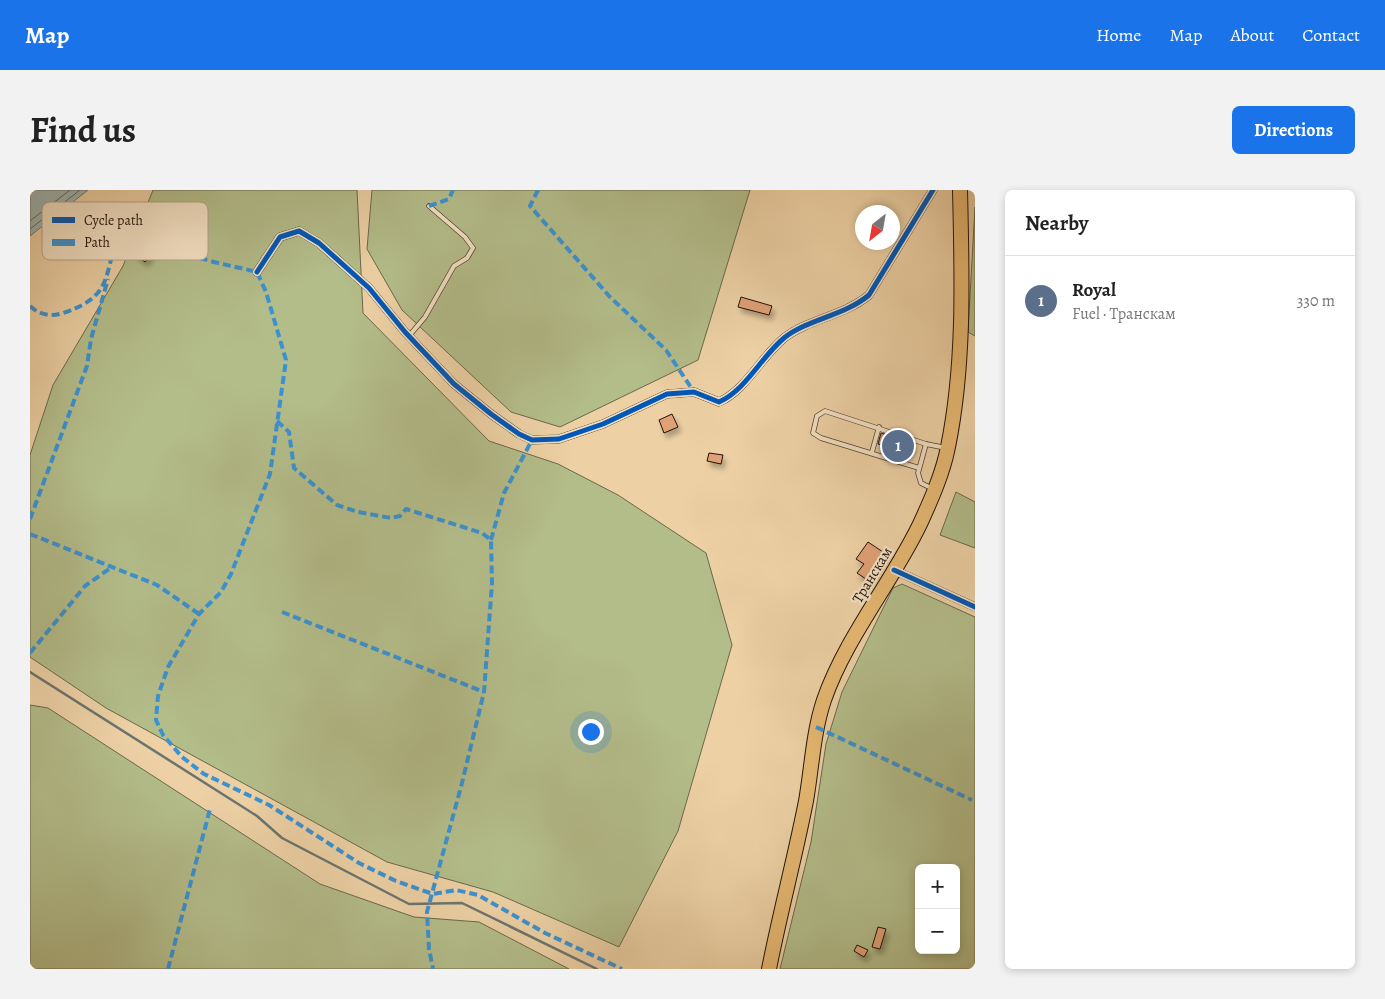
<!DOCTYPE html>
<meta charset="utf-8">
<style>
body{margin:0;font-family:Alegreya,serif;background:#f2f2f2;color:#222}
.controls{position:absolute;right:15px;bottom:15px;display:grid;overflow:hidden;border-radius:8px;box-shadow:0 2px 8px #0003}
.controls button{width:45px;height:45px;display:grid;place-items:center;padding:0;border:0;border-bottom:1px solid #e0e0e0;background:#fff;color:#222;font:25px sans-serif}
.compass{position:absolute;left:825px;top:15px;width:45px;height:45px;border-radius:50%;background:#fff;box-shadow:0 2px 8px #0003;rotate:211deg}
.you{position:absolute;left:560px;top:541px;width:18px;height:18px;margin:-12px;border:4px solid #fff;border-radius:50%;background:#1a73e8;box-shadow:0 0 0 8px #1a73e833}
.badge{display:grid;place-items:center;width:32px;height:32px;border-radius:50%;background:#1a73e8;color:#fff;font-size:16px;font-weight:700}
.pin{position:absolute;translate:-50% -50%;border:2px solid #fff;box-shadow:0 1px 5px #0006}
.list{margin:0;padding:0;list-style:none}
h2{display:flex;justify-content:space-between;align-items:center;height:65px;margin:0;padding:0 20px;font-size:21px}
h2 small{font-size:16px;font-weight:400;color:#767676}
.list li{display:grid;grid-template-columns:32px 1fr auto;gap:15px;align-items:center;box-sizing:border-box;height:90px;padding:0 20px;border-top:1px solid #e0e0e0}
.list b{display:block;font-size:19px;white-space:nowrap}
.list p{margin:0;font-size:16px;white-space:nowrap;color:#767676}
.list em{font-size:16px;font-style:normal;color:#767676}
.map{position:relative;flex:none;width:945px;height:779px;overflow:hidden;border-radius:8px}
header{display:flex;align-items:center;gap:30px;box-sizing:border-box;height:70px;padding:0 25px;background:#1a73e8;color:#fff}
header strong{font-size:24px}
nav{display:flex;gap:28px;margin-inline-start:auto;font-size:18px}
.intro{display:flex;align-items:center;justify-content:space-between;box-sizing:border-box;height:120px;padding:0 30px}
h1{margin:0;font-size:35px}
.button{padding:12px 22px;border-radius:8px;background:#1a73e8;color:#fff;font-size:18px;font-weight:700}
main{display:flex;gap:30px;padding:0 30px}
aside{flex:1;background:#fff;border-radius:8px;box-shadow:0 2px 8px #0003}
.map>svg:first-child{display:block}
.green{fill:#b3bd8a;stroke:#6a684a;fill-rule:evenodd}
.water{fill:#9db5b2;stroke:#6b746f}
.lines{fill:none;stroke-linecap:round;stroke-linejoin:round}
.shore{stroke:#5e645e;stroke-width:1}
.stream{stroke:#6b746f;stroke-width:2.5}
.building{fill:#e0a176;stroke:#20120b;filter:url(#shadow)}
.lane-casing{stroke:#534232;stroke-width:5.5}
.street-casing{stroke:#534232;stroke-width:9}
.highway-casing{stroke:#20120b;stroke-width:16}
.lane{stroke:#f3e1c4;stroke-width:4}
.street{stroke:#f3e1c4;stroke-width:8}
.highway{stroke:#e6b872;stroke-width:14}
.quiet{stroke:#3a92d2;stroke-width:4;stroke-dasharray:8 4;stroke-linecap:butt}
.cycleway-casing{stroke:#f3e1c4;stroke-width:8}
.cycleway{stroke:#0057b8;stroke-width:5}
.labels{text-anchor:middle;dominant-baseline:central;stroke-width:4.5;stroke-linejoin:round;paint-order:stroke}
.street-label{font-size:15px;fill:#20120b;stroke:#f3e1c4}
.key{fill:#f3e1c4;stroke:#b4a38c;stroke-width:1}
.key-label{font-size:14px;fill:#20120b}
</style>
<header>
<strong>Map</strong>
<nav><a>Home</a><a>Map</a><a>About</a><a>Contact</a></nav>
</header>
<div class="intro"><h1>Find us</h1><a class="button">Directions</a></div>
<main>
<div class="map">
<svg width="945" height="779" viewBox="0 0 945 779">
<defs>
<filter id="shadow"><feDropShadow dx="3" dy="5" stdDeviation="2.5" flood-color="#0004"/></filter>
</defs>
<rect width="100%" height="100%" fill="#edd1a5"/>
<filter id="stains"><feTurbulence type="fractalNoise" baseFrequency=".004" numOctaves="4"/><feColorMatrix values="0 0 0 0 .2 0 0 0 0 .09 0 0 0 0 .02 0 0 0 .5 -.17"/></filter>
<radialGradient id="worn" r=".72"><stop offset=".6" stop-color="#630" stop-opacity="0"/><stop offset="1" stop-color="#630" stop-opacity=".3"/></radialGradient>
<!-- green -->
<g class="green">
<polygon points="123,0 327,0 333,123 459,251 528,274 588,305 676,363 702,455 648,641 589,757 463,702 357,672 76,518 0,467 0,265 23,195 93,76"/>
<polygon points="342,0 720,0 668,170 530,237 481,222 372,120 337,59"/>
<polygon points="945,17 945,146 938,142"/>
<polygon points="926,302 945,312 945,358 910,345"/>
<path d="M872 394 945 427V779H750L781 652 796 554 812 502 863 398ZM889 678H926V760H889Z"/>
<polygon points="0,515 18,518 290,694 384,727 449,732 539,779 0,779"/>
</g>
<!-- water -->
<polygon class="water" points="0,0 58,0 0,46"/>
<g class="lines">
<!-- shore -->
<g class="shore">
<polyline points="0,31 40,0"/>
<polyline points="0,39 50,0"/>
</g>
<!-- stream -->
<polyline class="stream" points="0,482 227,626 252,648 379,714 432,713 567,779"/>
</g>
<!-- building -->
<g class="building">
<polygon points="110,53 123,62 115,72 103,62"/>
<polygon points="711,107 742,116 739,125 708,117"/>
<polygon points="642,224 648,237 634,243 629,230"/>
<polygon points="851,243 881,253 878,262 848,254"/>
<polygon points="679,263 693,265 691,274 677,271"/>
<polygon points="838,352 856,364 839,391 827,383 834,374 826,369"/>
<polygon points="848,737 856,739 850,759 842,757"/>
<polygon points="827,755 838,760 834,767 824,761"/>
</g>
<g class="lines">
<!-- lane casing -->
<g class="lane-casing">
<g id="lane">
<polyline points="379,146 395,127 424,76 437,68 443,58 435,47 399,16"/>
<polyline points="896,254 888,283 891,293 903,299"/>
<polyline points="842,262 849,237"/>
<polyline points="889,278 791,248 783,243 787,226 795,221 896,254 916,258"/>
</g>
</g>
<!-- street casing -->
<g class="street-casing">
<g id="street">
<path d="M227 82 250 47 269 41 289 53 339 98 375 142 424 194 461 224 489 244 502 250 529 249 573 234 637 204 664 202 689 212C716 200 731 167 754 148 778 129 814 126 839 105L903 0"/>
<polyline points="864,380 945,417"/>
</g>
</g>
<!-- highway casing -->
<g class="highway-casing">
<path id="highway" d="M739 779C750 723 765 667 776 611 782 577 783 543 794 510 816 447 861 394 890 334 901 310 913 283 918 257 935 173 932 85 930 0"/>
</g>
<!-- lane -->
<use href="#lane" class="lane"/>
<!-- street -->
<use href="#street" class="street"/>
<!-- highway -->
<use href="#highway" class="highway"/>
<!-- quiet -->
<g class="quiet">
<polyline points="508,0 500,16 580,107 636,160 664,202"/>
<polyline points="399,16 419,9 423,0"/>
<path d="M0 116C10 126 24 127 36 122 91 103 69 75 95 38 117 38 146 61 170 68 189 74 208 77 227 82L236 102 256 170 240 284 201 384 191 402 169 424 138 477 128 506 126 530 133 545 152 567 174 584 239 615 329 673 366 691 403 704 426 700 448 705 515 743 592 779"/>
<polyline points="247,231 259,242 264,278 307,315 328,322 361,328 370,326 376,319 452,343 461,350 462,393 454,502 432,593 397,722 399,759 403,779"/>
<polyline points="0,329 57,176 61,149 78,89"/>
<polyline points="0,344 127,395 169,424"/>
<polyline points="461,350 474,303 502,250"/>
<polyline points="252,422 454,502"/>
<polyline points="0,463 55,396 82,377"/>
<polyline points="786,537 942,610"/>
<polyline points="138,779 180,619"/>
</g>
<!-- cycleway casing -->
<g class="cycleway-casing">
<g id="cycleway">
<path d="M227 82 250 47 269 41 289 53 339 98 375 142 424 194 461 224 489 244 502 250 529 249 573 234 637 204 664 202 689 212C716 200 731 167 754 148 778 129 814 126 839 105L903 0"/>
<polyline points="864,380 945,417"/>
</g>
</g>
<!-- cycleway -->
<use href="#cycleway" class="cycleway"/>
</g>
<g class="labels">
<!-- street labels -->
<g class="street-label">
<text transform="translate(842 385) rotate(-59)">Транскам</text>
</g>
</g>
<!-- legend -->
<rect x="12" y="12" width="166" height="58" rx="8" class="key"/>
<rect x="22" y="27" width="23" height="6" fill="#0057b8"/>
<rect x="22" y="49" width="23" height="7" fill="#3a92d2"/>
<g class="key-label">
<text x="54" y="35">Cycle path</text>
<text x="54" y="57">Path</text>
</g>
<rect width="100%" height="100%" filter="url(#stains)"/>
<rect width="100%" height="100%" fill="url(#worn)"/>
</svg>
<div class="controls">
<button>+</button>
<button>−</button>
</div>
<svg class="compass" viewBox="-18 -18 36 36"><path d="M0-13l5 13h-10z" fill="#e53935"/><path d="M0 13l5-13h-10z" fill="#767676"/></svg>
<div class="you"></div>
<div class="pin badge" style="left:868px;top:256px;background:#5c6f8a">1</div>
</div>
<aside>
<h2>Nearby<small></small></h2>
<ul class="list">
<li><span class="badge" style="background:#5c6f8a">1</span><div><b>Royal</b><p>Fuel · Транскам</p></div><em>330 m</em></li>
</ul>
</aside>
</main>
